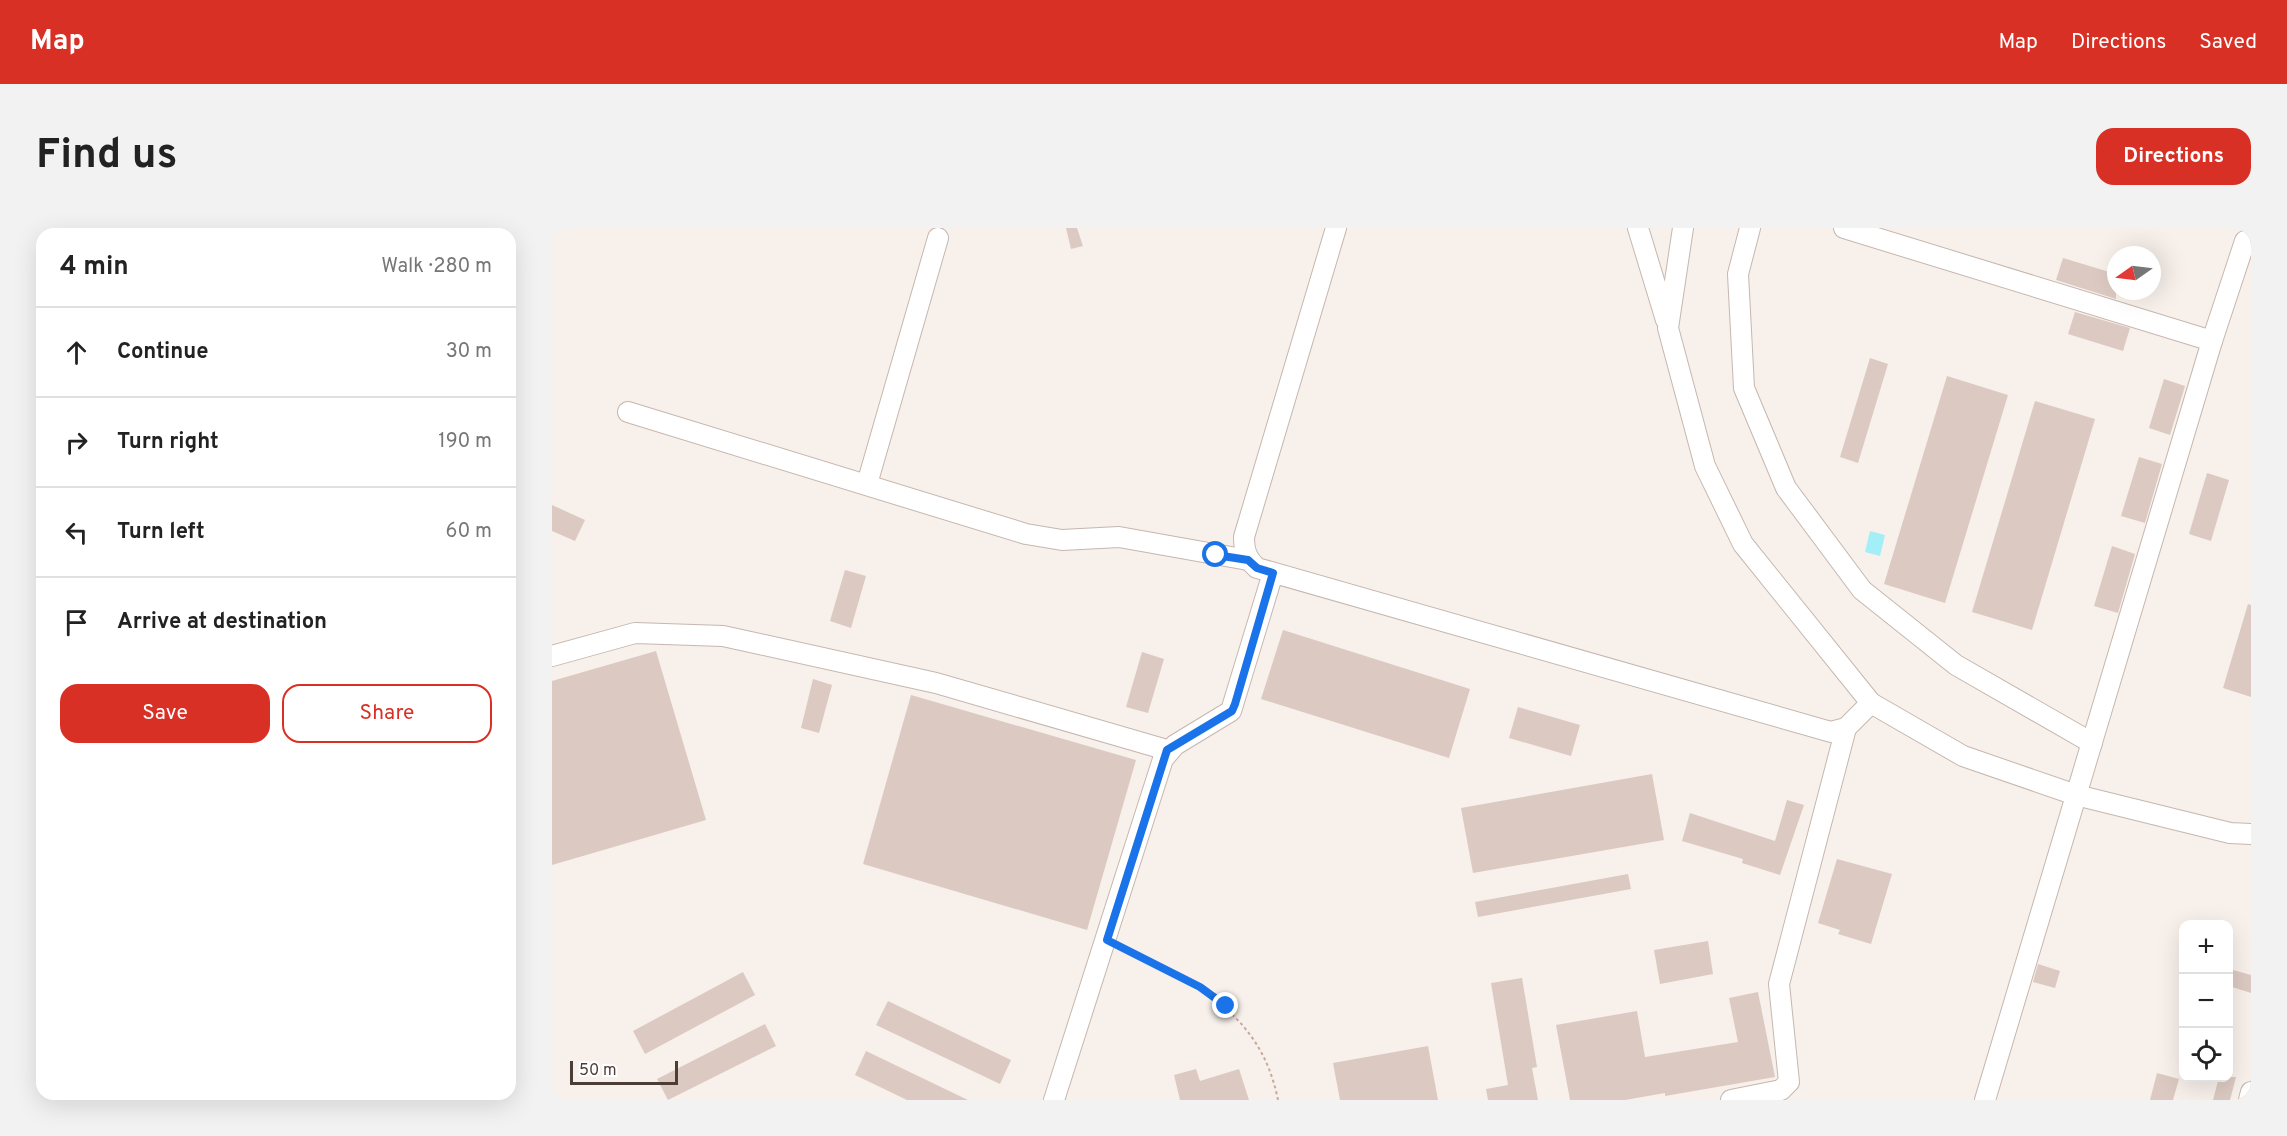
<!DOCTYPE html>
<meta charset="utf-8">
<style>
body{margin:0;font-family:Overpass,sans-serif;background:#f2f2f2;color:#222}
.controls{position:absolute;right:18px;bottom:18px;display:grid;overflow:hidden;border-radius:12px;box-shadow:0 6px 24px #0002}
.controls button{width:54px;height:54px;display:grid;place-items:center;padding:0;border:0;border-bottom:2px solid #e0e0e0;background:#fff;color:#222;font:30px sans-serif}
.compass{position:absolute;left:1555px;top:18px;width:54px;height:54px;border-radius:50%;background:#fff;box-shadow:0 6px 24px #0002;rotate:256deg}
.scale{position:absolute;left:18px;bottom:15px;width:108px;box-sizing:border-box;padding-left:6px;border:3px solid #4c3e37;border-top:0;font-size:16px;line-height:21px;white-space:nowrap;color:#4c3e37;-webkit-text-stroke:4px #fff;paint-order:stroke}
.stop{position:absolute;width:18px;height:18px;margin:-14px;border:4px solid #1a73e8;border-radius:50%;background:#fff}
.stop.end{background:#1a73e8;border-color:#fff;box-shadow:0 2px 6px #0008}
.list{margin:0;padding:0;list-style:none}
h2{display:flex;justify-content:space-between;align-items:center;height:78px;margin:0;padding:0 24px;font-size:26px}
h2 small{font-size:20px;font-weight:400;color:#767676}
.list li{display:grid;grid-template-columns:39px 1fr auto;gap:18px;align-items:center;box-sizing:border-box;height:90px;padding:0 24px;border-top:2px solid #e0e0e0}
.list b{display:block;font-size:22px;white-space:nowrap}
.list em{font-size:20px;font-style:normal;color:#767676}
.actions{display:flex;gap:12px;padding:18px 24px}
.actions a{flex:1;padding:14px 0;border:2px solid #d93025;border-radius:18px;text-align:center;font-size:21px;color:#d93025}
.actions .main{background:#d93025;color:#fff}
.icon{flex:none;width:33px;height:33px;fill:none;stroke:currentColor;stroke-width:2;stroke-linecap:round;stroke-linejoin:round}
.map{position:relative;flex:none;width:1699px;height:872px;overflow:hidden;border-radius:18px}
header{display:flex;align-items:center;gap:36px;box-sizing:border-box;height:84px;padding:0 30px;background:#d93025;color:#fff}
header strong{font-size:28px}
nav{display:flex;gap:33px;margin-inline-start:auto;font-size:21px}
.intro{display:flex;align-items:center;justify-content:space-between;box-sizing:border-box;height:144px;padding:0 36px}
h1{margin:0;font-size:42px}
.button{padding:15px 27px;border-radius:18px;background:#d93025;color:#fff;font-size:21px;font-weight:700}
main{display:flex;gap:36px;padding:0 36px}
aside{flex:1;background:#fff;border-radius:18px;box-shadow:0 6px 24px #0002}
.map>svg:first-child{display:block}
.water{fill:#a3eef7}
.building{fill:#dccac2}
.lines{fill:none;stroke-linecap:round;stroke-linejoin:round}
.minor-casing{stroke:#c6b7af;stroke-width:22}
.path{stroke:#c6ab9c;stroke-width:2;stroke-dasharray:3 3;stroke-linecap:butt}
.minor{stroke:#fff;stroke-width:20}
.route{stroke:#1a73e8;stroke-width:8}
</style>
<header>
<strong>Map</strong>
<nav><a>Map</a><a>Directions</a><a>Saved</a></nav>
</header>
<div class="intro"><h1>Find us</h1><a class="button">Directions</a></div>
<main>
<aside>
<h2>4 min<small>Walk · 280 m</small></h2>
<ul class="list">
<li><svg class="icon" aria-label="ahead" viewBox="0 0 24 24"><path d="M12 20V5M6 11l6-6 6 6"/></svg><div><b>Continue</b></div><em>30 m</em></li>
<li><svg class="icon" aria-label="right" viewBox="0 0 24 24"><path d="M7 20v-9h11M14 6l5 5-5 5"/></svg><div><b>Turn right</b></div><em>190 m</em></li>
<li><svg class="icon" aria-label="left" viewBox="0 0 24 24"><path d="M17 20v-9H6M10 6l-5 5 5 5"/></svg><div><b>Turn left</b></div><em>60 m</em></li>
<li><svg class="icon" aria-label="arrive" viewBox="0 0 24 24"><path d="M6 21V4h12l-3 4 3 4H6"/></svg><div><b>Arrive at destination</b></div></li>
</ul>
<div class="actions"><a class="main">Save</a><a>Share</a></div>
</aside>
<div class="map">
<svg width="1699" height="872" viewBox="0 0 1699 872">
<rect width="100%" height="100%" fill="#f7f0eb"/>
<!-- water -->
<polygon class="water" points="1318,303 1333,307 1328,328 1313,324"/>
<!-- building -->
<g class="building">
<polygon points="514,0 525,0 531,18 519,21"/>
<polygon points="1511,30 1564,46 1564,71 1504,52"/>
<polygon points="1523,84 1578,100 1571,123 1516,106"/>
<polygon points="1318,130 1336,136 1306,235 1288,229"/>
<polygon points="1395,148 1456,167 1393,375 1332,356"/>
<polygon points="1612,151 1633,158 1618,207 1597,200"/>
<polygon points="1483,173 1543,191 1480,402 1420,384"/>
<polygon points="1587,229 1610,236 1593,295 1569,288"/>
<polygon points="1655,245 1677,252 1659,313 1637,306"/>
<polygon points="0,277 33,292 23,313 0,303"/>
<polygon points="1560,318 1583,326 1566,385 1542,378"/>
<polygon points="293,342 314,348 299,400 278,393"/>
<polygon points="1696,376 1699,377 1699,469 1671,460"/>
<polygon points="731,402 918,461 897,530 709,471"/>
<polygon points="104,423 154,592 0,637 0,453"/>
<polygon points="590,424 612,431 596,485 574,479"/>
<polygon points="261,451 280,457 267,505 249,500"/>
<polygon points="359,467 584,532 535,702 311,636"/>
<polygon points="966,479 1028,497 1019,528 957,510"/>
<polygon points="1100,546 1112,612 921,645 909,580"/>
<polygon points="1235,572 1252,577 1228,647 1190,635 1191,631 1130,613 1138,585 1223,613"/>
<polygon points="1285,631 1340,646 1319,716 1286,706 1288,702 1266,695"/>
<polygon points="1076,646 1079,661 926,689 923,674"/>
<polygon points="1156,713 1161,746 1108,756 1102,722"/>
<polygon points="1486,736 1508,743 1503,760 1481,754"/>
<polygon points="1681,742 1699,747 1699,765 1677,758"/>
<polygon points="191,744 203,767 93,826 81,803"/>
<polygon points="970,750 985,839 980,840 986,872 936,872 934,861 956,857 939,755"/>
<polygon points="1206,764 1223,849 1113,868 1113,865 1073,872 1018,872 1004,797 1085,783 1093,829 1186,814 1177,770"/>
<polygon points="336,773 459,832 448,856 324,797"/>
<polygon points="213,796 224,818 116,872 105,851"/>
<polygon points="876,818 886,872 788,872 781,835"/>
<polygon points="314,823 416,872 355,872 303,847"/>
<polygon points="644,841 648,853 687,841 697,872 628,872 622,847"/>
<polygon points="1605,845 1627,851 1621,872 1598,872"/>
<polygon points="1667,849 1684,849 1678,872 1661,872"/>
</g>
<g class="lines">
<!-- minor casing -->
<g class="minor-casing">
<g id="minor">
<path d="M784 0 692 309C692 323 695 331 705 340L1279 504 1294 500 1319 475"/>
<polyline points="1086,0 1114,92"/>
<polyline points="1131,0 1116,100 1153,238 1191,316 1319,475 1411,528 1524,567 1678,605 1699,606"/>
<polyline points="1198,0 1186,46 1192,160 1234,260 1310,362 1404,437 1540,515"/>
<polyline points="1292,0 1660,113"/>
<polyline points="76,184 474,306 510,312 567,309 696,332"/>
<polyline points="315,256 386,10"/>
<polyline points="0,428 83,405 171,408 384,455 615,522"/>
<polyline points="502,872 611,531 623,517 679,483 721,345"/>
<polyline points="1179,872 1229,862 1237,854 1227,756 1294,500"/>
<polyline points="1433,872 1660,113 1693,13"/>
<polyline points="1697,872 1699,864"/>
</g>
</g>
<!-- path -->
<path class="path" d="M567 719C641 756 708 782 726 872"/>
<!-- minor -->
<use href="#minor" class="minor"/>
</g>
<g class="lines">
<!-- route -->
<polyline class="route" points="664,327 696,332 705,340 721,345 683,476 680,483 615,522 555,712 648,759 674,778"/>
</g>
</svg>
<div class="controls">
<button>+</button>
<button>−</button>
<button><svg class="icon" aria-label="locate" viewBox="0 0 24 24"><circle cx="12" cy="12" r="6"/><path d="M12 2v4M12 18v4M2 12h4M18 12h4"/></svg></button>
</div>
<svg class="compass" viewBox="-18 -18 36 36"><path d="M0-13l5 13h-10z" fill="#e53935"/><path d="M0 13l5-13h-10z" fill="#767676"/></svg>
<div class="scale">50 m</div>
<div class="stop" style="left:664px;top:327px"></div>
<div class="stop end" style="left:674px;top:778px"></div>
</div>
</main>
